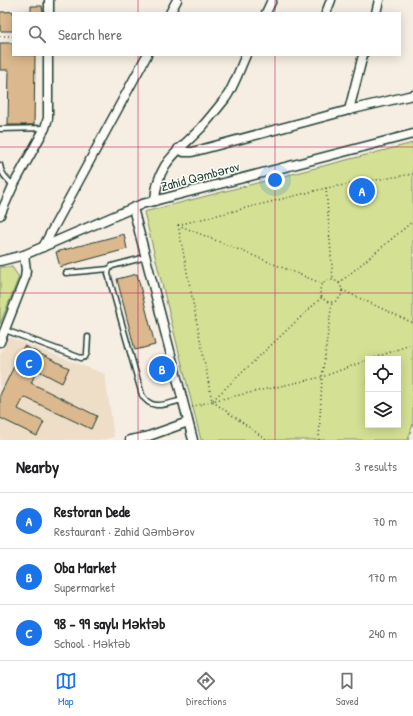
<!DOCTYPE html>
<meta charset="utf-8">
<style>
body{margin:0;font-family:"Patrick Hand",sans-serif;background:#f6f6f6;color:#202124}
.controls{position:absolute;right:12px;bottom:12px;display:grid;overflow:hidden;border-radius:0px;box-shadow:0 2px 10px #0003}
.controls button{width:36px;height:36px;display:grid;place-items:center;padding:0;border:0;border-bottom:1px solid #e0e0e0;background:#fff;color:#202124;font:20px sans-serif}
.you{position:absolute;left:275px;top:180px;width:14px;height:14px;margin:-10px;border:3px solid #fff;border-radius:50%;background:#1a73e8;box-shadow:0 0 0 6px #1a73e833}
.badge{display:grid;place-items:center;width:26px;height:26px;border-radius:50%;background:#1a73e8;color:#fff;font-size:13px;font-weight:700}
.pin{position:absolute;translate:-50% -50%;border:2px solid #fff;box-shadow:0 1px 4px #0006}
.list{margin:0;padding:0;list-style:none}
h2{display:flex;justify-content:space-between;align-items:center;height:52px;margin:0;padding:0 16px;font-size:17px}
h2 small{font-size:13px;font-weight:400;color:#757577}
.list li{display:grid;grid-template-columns:26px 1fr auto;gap:12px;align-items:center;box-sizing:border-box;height:56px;padding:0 16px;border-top:1px solid #e0e0e0}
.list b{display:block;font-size:15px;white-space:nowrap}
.list p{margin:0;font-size:13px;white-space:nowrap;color:#757577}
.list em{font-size:13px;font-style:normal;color:#757577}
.icon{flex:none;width:22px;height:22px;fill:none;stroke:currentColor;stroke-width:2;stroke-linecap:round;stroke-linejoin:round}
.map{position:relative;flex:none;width:413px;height:440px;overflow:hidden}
.search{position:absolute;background:#fff;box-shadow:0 2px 10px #0003;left:12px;right:12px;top:12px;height:44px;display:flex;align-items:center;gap:10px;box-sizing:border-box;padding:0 14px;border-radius:0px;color:#757577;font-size:15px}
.sheet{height:220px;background:#fff}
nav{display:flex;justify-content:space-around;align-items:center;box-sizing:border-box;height:56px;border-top:1px solid #e0e0e0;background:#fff;font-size:11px;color:#757577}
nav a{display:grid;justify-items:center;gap:2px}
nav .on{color:#1a73e8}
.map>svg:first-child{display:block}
.built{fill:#eedec8}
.green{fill:#d4e093;stroke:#7a8e64;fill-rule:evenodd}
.building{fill:#dbb88d;stroke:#1f3d34}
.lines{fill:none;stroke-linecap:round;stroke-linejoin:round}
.service-casing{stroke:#1f3d34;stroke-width:7}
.minor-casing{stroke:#1f3d34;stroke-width:11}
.path{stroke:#1f3d34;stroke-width:1.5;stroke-dasharray:1 3;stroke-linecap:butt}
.service{stroke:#fdfcf7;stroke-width:4}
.minor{stroke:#fdfcf7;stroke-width:8}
.grid{fill:none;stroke:#c2185b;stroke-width:1;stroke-opacity:0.55}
.labels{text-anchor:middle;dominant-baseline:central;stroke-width:3;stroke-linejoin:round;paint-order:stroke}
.street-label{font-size:13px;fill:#1f3d34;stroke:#fdfcf7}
</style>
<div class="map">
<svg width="413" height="440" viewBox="0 0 413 440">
<rect width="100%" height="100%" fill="#f6eee2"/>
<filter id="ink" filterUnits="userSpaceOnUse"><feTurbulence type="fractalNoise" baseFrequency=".025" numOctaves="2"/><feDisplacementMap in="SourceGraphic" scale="8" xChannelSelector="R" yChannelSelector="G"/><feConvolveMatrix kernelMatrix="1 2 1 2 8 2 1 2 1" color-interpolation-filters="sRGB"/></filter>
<g filter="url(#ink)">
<!-- built -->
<polygon class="built" points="8,337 105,374 114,437 102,440 0,440 0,355"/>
<!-- green -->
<g class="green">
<path d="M413 143V424L408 440H201L144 212ZM368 359H398V425H368Z"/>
<polygon points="0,267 12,267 19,277 0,324"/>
</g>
<!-- building -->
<g class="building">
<polygon points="31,6 42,6 43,13 13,13 13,31 0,31 0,12 31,11"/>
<polygon points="0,43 13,43 13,55 35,55 34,125 8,125 9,70 0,70"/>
<polygon points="124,234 127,249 60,267 56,252"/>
<polygon points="137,274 155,345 135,350 117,279"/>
<polygon points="24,346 69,368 62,383 37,370 31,383 97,416 91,429 24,397 18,409 44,422 37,436 0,418 0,395"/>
</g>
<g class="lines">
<!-- service casing -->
<g class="service-casing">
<g id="service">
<polyline points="0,129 45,128"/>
<path d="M0 165C1 174 7 179 13 185"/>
<path d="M146 257 112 266 109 269 108 274 142 395C152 412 167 403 183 400"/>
<polyline points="66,273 109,269"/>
<polyline points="5,330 81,358 85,357 87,353 88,337"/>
</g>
</g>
<!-- minor casing -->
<g class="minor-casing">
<g id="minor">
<polyline points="49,13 49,0"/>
<polyline points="170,13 177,0"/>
<polyline points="266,13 272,0"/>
<polyline points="326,13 331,0"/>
<polyline points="376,13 379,0"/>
<polyline points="349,110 363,55"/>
<polyline points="178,149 184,152 192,152 349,110 413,95"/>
<path d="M155 201C157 162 177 153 201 128 209 119 217 109 225 99 233 89 240 68 246 55"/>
<polyline points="133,208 193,440"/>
<polyline points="0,215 13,186 45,128 48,118 48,55"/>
<polyline points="43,247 147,55"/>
<polyline points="0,261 24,255 142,204 413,134"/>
<polyline points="0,342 25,278 26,270 24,255"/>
<polyline points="130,440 146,437 188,422"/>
</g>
</g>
<!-- path -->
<g class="path">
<polyline points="0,36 13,36"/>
<polyline points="326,188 333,280"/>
<polyline points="178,225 212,401 267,440"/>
<polyline points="178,225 326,188 413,174"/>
<polyline points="178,225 323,284"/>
<circle cx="331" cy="291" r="11"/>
<polyline points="339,283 413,221"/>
<polyline points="342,290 413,323"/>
<polyline points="371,359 413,344"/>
<polyline points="213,400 322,297"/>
<polyline points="192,407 212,401 322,377 368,360"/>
<polyline points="319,440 322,377 332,302"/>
</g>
<!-- service -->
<use href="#service" class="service"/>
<!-- minor -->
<use href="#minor" class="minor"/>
</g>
</g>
<!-- grid -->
<path class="grid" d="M138 0V13M275 0V13M138 55V440M275 55V440M0 147H413M0 293H413"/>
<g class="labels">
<!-- street labels -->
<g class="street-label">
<text transform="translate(200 176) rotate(-15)">Zahid Qəmbərov</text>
</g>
</g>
</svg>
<div class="controls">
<button><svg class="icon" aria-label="locate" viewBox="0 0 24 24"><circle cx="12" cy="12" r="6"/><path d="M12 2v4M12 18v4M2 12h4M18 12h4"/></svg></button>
<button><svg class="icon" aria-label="layers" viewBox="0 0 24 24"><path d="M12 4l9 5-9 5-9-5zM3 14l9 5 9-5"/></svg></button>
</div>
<div class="you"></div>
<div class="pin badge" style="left:362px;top:191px">A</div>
<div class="pin badge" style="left:162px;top:369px">B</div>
<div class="pin badge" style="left:29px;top:363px">C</div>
<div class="search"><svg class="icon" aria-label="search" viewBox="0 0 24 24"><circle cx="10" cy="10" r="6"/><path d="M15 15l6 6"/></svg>Search here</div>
</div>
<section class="sheet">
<h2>Nearby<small>3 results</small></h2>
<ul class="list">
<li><span class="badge">A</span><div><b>Restoran Dede</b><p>Restaurant · Zahid Qəmbərov</p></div><em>70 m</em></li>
<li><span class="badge">B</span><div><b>Oba Market</b><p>Supermarket</p></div><em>170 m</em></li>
<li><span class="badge">C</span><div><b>98 - 99 saylı Məktəb</b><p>School · Məktəb</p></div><em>240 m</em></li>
</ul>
</section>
<nav>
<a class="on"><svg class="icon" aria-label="map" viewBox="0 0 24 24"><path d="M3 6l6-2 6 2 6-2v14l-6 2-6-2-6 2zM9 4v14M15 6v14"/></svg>Map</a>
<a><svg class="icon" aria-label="directions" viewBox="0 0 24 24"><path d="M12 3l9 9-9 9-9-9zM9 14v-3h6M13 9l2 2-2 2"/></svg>Directions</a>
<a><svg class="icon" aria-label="saved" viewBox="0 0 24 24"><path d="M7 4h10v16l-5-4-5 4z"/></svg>Saved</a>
</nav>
